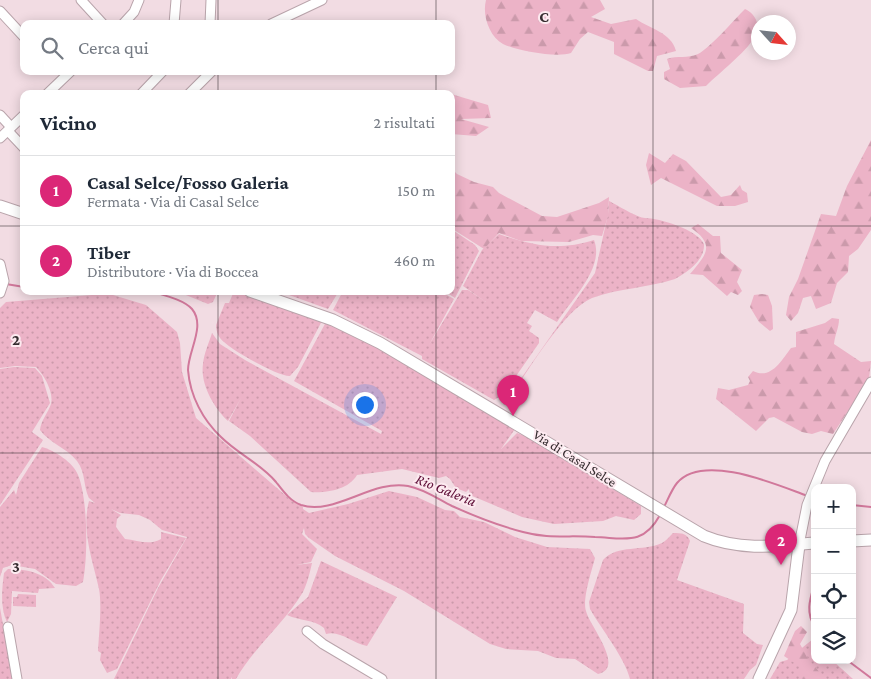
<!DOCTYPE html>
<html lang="it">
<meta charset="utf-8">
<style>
body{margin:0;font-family:"Crimson Pro",serif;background:#f6f6f7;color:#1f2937}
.controls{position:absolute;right:15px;bottom:15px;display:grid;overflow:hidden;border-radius:10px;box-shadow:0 2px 12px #0003}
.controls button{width:45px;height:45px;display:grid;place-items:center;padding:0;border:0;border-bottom:1px solid #e0e1e3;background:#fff;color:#1f2937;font:25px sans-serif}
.compass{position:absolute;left:751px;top:15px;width:45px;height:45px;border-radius:50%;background:#fff;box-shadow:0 2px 12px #0003;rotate:117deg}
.you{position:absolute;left:364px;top:404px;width:18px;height:18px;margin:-12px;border:4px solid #fff;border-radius:50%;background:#1a73e8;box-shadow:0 0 0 8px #1a73e833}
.badge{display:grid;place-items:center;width:32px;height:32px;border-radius:50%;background:#db2777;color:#fff;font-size:16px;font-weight:700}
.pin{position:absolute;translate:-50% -41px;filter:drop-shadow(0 1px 2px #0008)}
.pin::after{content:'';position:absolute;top:26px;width:18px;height:15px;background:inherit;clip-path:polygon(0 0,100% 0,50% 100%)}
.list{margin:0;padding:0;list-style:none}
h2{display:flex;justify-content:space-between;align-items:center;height:65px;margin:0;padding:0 20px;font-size:21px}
h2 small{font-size:16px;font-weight:400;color:#747a83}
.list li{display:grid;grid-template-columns:32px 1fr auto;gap:15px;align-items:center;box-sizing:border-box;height:70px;padding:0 20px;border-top:1px solid #e0e1e3}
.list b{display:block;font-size:19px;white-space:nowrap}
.list p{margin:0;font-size:16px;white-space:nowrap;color:#747a83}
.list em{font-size:16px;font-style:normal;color:#747a83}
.icon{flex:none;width:28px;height:28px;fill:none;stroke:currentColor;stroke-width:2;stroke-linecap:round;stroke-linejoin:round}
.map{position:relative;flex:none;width:871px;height:679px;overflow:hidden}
.search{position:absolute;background:#fff;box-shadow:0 2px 12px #0003;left:20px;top:20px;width:435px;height:55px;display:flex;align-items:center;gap:12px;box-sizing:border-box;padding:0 18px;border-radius:10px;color:#747a83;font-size:19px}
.panel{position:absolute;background:#fff;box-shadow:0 2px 12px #0003;left:20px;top:90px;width:435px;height:205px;border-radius:10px}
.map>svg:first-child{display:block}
.grass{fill:url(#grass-dots)}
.forest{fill:url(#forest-firs)}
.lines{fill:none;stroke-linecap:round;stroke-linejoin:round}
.stream{stroke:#d1789b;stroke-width:2}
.minor-casing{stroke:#b9a4ab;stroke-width:11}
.major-casing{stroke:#b9a4ab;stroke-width:13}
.minor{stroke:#fff;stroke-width:9}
.major{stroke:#fff;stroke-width:11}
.grid{fill:none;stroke:#352c2f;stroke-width:1;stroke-opacity:0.55}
.labels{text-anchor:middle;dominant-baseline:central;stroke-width:4;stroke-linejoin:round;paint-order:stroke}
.street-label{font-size:14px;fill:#352c2f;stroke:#fdeaf0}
.water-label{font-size:15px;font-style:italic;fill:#5d0d36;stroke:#fdeaf0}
.grid-label{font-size:16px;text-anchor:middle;font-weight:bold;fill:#352c2f;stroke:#fdeaf0;stroke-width:4;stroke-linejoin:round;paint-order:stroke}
</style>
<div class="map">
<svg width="871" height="679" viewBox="0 0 871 679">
<defs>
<pattern id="grass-dots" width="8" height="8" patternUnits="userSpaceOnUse" patternTransform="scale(1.25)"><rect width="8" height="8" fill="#ecb3c7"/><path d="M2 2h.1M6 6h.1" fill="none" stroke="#cb9aab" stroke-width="1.8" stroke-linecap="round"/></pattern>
<pattern id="forest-firs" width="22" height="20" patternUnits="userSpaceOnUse" patternTransform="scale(1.25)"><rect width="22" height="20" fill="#ecb3c7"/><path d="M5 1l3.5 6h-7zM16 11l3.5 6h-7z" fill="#cb9aab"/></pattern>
</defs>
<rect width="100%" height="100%" fill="#f2dce3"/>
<!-- grass -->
<g class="grass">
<path d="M609 201C617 205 638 218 645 218 659 218 698 230 704 244 705 260 688 272 675 279 648 288 619 288 592 298 563 310 524 377 505 405L503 404 595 273 608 214Z"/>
<polygon points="451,229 475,245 479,251 455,298 444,291 451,291"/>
<path d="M499 234C533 246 559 251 594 240 605 268 571 300 557 322L535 310 527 323 532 326 529 331 539 338V343L503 395 494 400 422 359V356L333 310 343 291H440L454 299 429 345 462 290H468L486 302 463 286 482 250Z"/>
<polygon points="176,291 218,291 213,302 208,304"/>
<path d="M234 291H243L323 319 298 367 290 376C279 377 233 351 224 342 219 338 216 332 216 325L225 303H229Z"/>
<polygon points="278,291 339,291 328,309"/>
<path d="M92 295H113L146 305 177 332 180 343 182 372 196 418 292 501 303 507V509L309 513 348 504 389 491 417 497 445 510 454 511 460 517 484 522 515 537 547 547 590 549 595 558C592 570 582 599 586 611 589 625 626 668 598 674L575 659 556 658 538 651 506 649 490 644 404 591 335 556 309 538 305 534 304 528 302 534 317 549 311 562 296 565 312 563C310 572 307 584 303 592 284 624 254 647 236 679H232V677L231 679H114L158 588 187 537 162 530 150 520 139 515 120 513 111 509 121 515 117 519 116 527 125 539C137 540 150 546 161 539V532L186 538 161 580 117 669 107 673 100 660 101 653 98 651C99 635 102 604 99 589 93 561 81 531 89 501L95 503 89 498C83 486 86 473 77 461 67 448 48 442 40 430 41 420 48 413 51 404 54 392 44 375 36 367L15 366 0 368V308L6 302Z"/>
<path d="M326 322 366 340 515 429 501 449 517 433 525 436 641 506V514L634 520 616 516 603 521 554 524 522 517 470 495 469 489 466 492 456 488 450 479 446 476 439 478 402 469 357 475C348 490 327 493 311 492L250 436 229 421 241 398 228 421C214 408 200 384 203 364 204 353 209 343 212 333L220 344 245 360 381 434 382 431 294 381Z"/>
<polygon points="14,367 35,368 42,376 50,403 32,432 43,440 0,505 0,369"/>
<path d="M42 447C54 450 74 463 78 475 88 499 88 556 83 582L76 586 56 584 35 569 12 565 3 568 0 577V507L14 490 16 495 19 483Z"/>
<path d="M673 533C681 533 687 533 690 541L677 580 744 604 743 633 757 644 763 645 756 665 750 670 744 679H630C625 658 602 630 590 609L589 602 603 560C618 544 642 552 662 543 666 541 670 536 673 533Z"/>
<path d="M321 561 397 597 367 646C352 643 340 630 326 634L324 628C313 619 300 621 287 615L308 597Z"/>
<path d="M8 569C25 569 45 572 55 588L39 589 38 593 12 591 11 614 7 622C0 608 2 588 4 573Z"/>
<polygon points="18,594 36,595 36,607 13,606 13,597 17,597"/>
<polygon points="0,608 13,679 0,679"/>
<polygon points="813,639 815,642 815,660 832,660 853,679 770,679 780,662 787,660"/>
</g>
<!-- forest -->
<g class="forest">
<path d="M486 0H600L605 9 591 17 611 24 636 19C650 29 671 32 676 51L657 56 653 71H648L614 54V42L588 32 580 39 571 53C557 58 517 51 503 44 489 36 482 15 486 0Z"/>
<path d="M745 9C756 14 762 27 754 38 745 53 719 73 706 86L680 88 664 79V72L670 69 667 59C678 55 687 59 698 54 710 48 734 20 745 9Z"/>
<polygon points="451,94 488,105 491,118 461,119 489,127 476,136 451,134"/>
<polygon points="871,140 871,230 858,249 849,256 848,272 837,283 831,303 816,309 811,296 803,298 798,313 791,321 786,315 789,297 798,279 821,214 836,216 847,186"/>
<polygon points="649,153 665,163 673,154 686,161 721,197 731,195 740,185 742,190 747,193 748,202 735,206 717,206 661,178 651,185 646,165"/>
<polygon points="451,168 457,174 474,182 493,187 499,193 542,216 557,217 599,203 609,197 608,216 602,236 593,235 569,242 521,241 499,233 484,249 451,228"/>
<path d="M698 224 713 236H720L721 253 742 270 737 282 742 291 738 295 731 292 727 296 703 275 690 274C706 255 716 245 691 228Z"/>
<polygon points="762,294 768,295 772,306 773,329 770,331 759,322 750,307 754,295"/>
<path d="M832 318 839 319C839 328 835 334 834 344L861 362 871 361 869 379 833 434 821 431 812 434 802 432 774 417 769 418 756 431 716 399 718 388 729 390 748 385 750 381 748 377 753 371C771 380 781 361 791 348L796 347V332L825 323Z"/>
<polygon points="801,626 807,632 800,644 807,657 825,679 801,679 799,666 784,656 795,631"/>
</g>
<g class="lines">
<!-- stream -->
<g class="stream">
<polyline points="6,284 24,287"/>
<path d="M150 291C162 295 183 299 192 309 206 326 188 351 188 370 190 396 203 420 221 437 238 454 261 464 276 482 283 491 290 501 301 505 334 516 373 479 408 486 424 489 438 499 452 506 474 516 500 526 523 532 548 539 570 535 595 537 625 538 643 546 660 515"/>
<polyline points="852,505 871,507"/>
<path d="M664 507C668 499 672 489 677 483 703 453 775 484 805 495"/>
<path d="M815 582C810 599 805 612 815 627"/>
<polyline points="847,660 871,678"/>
</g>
<!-- minor casing -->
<g class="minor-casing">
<g id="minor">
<polyline points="81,0 103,24"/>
<polyline points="0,11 24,37"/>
<polyline points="123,24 134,12 139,0"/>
<polyline points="174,24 176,0"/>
<polyline points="210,24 211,0"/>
<polyline points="271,24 322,0"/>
<polyline points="47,94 71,71"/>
<polyline points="141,94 163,71"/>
<polyline points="189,94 212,71"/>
<polyline points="0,115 11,127"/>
<polyline points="8,131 24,148"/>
<polyline points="0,138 24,115"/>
<polyline points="0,264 4,281 0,293"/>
<polyline points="799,545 807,505 825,461 871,382"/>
<polyline points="8,627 17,679"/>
<polyline points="307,631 323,644 382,679"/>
</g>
</g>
<!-- major casing -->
<g class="major-casing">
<g id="major">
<polyline points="0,206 24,214"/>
<path d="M250 291 333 320 380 343 704 536C740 551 778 546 815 543"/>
<polyline points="852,541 871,540"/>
<polyline points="759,679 791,610 799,545"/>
</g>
</g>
<!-- minor -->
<use href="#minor" class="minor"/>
<!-- major -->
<use href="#major" class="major"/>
</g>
<!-- grid -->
<path class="grid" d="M218 0V24M436 0V24M653 0V679M218 71V94M436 71V94M0 226H24M451 226H871M218 291V679M436 291V679M0 453H871"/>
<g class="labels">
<!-- street labels -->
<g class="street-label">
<text transform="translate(575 458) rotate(32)">Via di Casal Selce</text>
</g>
<!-- water labels -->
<g class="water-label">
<text transform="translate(446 490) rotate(22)">Rio Galeria</text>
</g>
</g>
<g class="grid-label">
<text x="544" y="22">C</text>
<text x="16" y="345">2</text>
<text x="16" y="572">3</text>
</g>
</svg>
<div class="controls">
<button>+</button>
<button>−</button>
<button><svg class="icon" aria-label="locate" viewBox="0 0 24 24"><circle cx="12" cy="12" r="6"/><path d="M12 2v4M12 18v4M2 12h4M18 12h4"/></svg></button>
<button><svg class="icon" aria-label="layers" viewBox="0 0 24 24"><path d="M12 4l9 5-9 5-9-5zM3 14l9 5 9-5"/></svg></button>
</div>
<svg class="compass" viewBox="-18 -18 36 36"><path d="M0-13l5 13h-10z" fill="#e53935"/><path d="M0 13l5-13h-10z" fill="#747a83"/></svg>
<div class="you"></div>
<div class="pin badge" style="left:513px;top:416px">1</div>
<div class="pin badge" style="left:781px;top:565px">2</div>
<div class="search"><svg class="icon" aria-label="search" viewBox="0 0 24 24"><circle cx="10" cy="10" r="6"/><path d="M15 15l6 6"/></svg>Cerca qui</div>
<section class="panel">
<h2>Vicino<small>2 risultati</small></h2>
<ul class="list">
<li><span class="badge">1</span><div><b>Casal Selce/Fosso Galeria</b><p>Fermata · Via di Casal Selce</p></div><em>150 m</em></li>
<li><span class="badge">2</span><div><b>Tiber</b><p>Distributore · Via di Boccea</p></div><em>460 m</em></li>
</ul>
</section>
</div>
